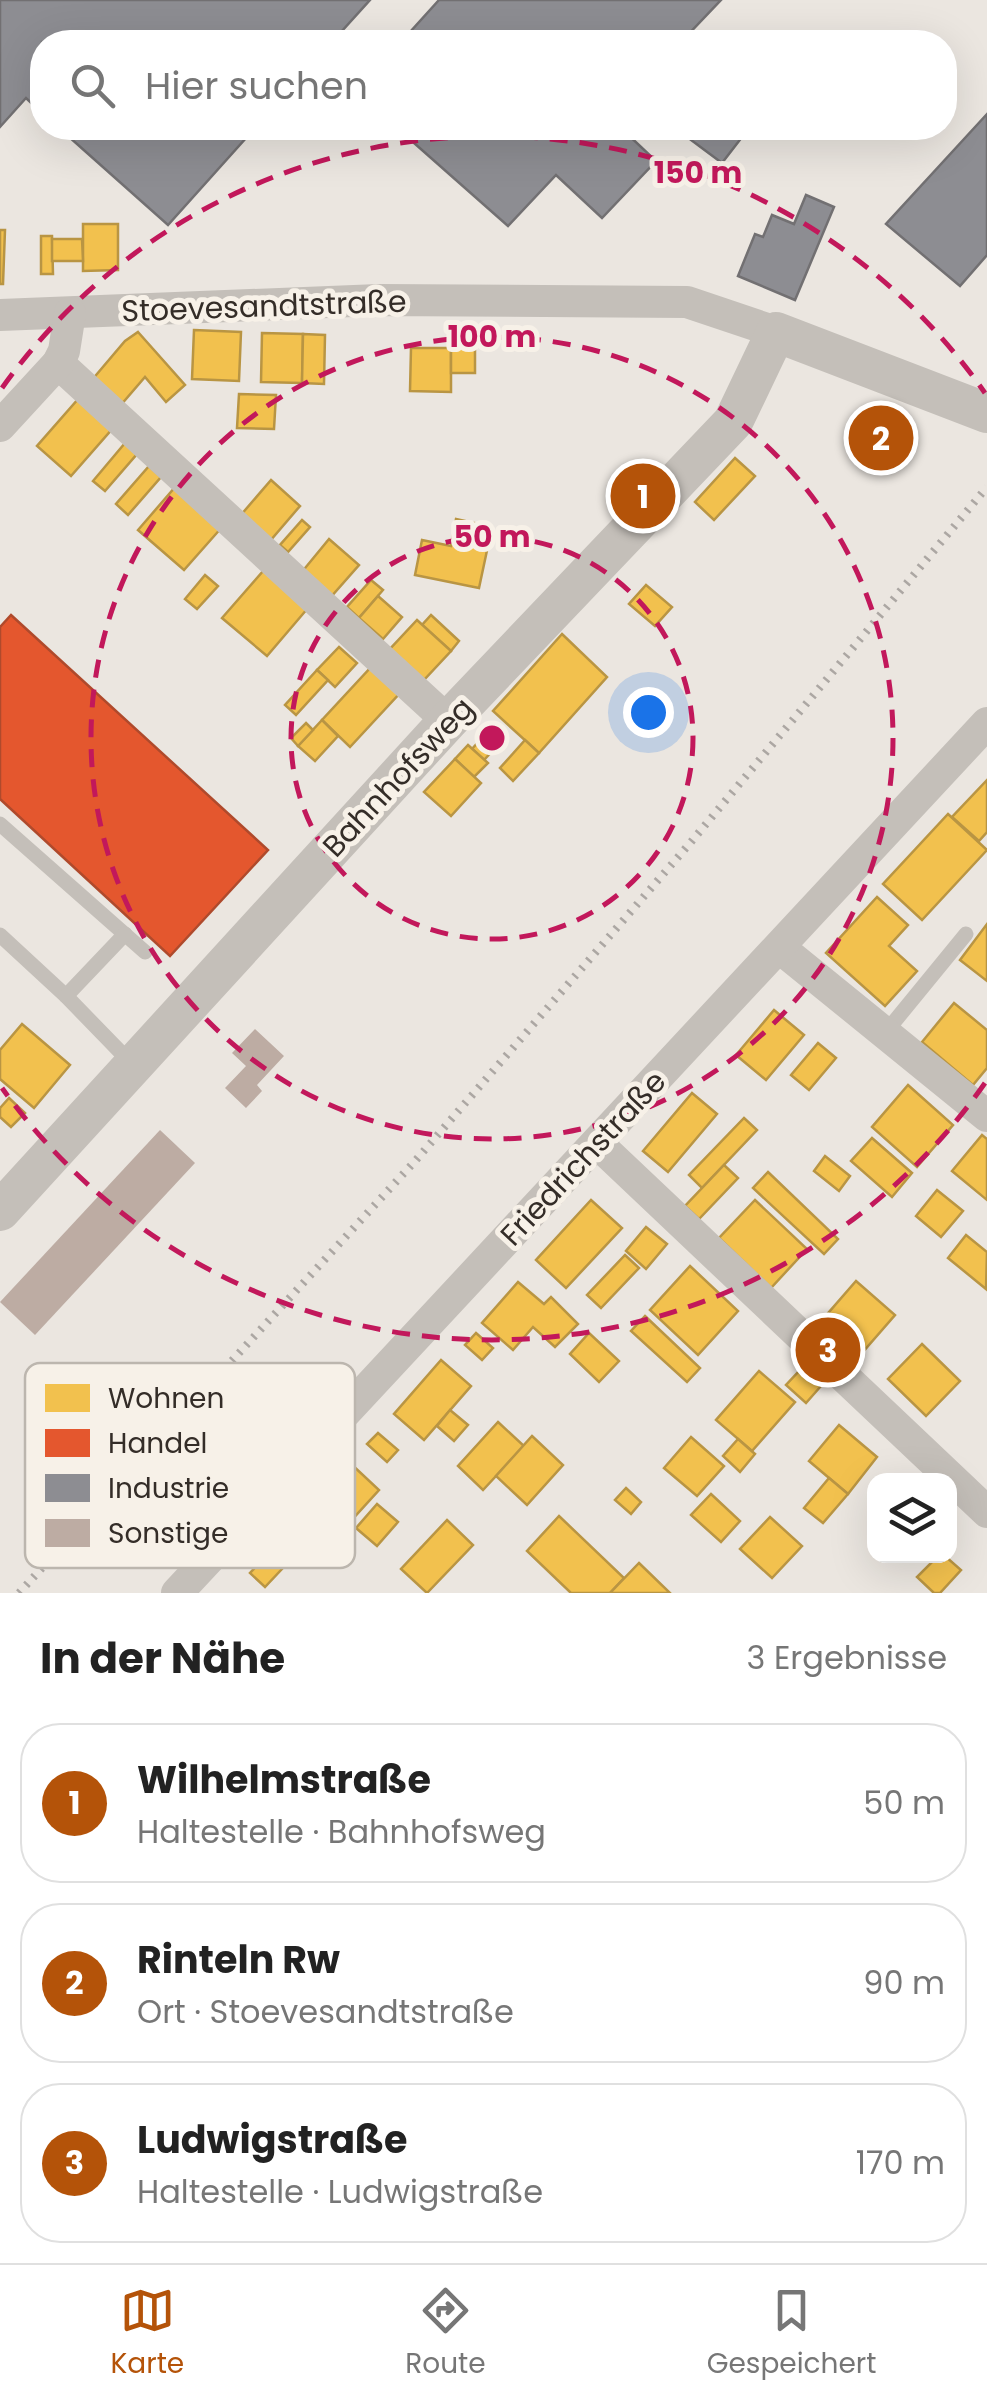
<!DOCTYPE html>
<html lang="de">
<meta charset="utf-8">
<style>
body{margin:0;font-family:Poppins,sans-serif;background:#f6f6f6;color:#222}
.controls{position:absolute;right:30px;bottom:30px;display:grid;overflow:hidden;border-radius:20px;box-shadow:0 10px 40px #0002}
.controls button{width:90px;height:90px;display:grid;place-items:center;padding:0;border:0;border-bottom:2px solid #e0e0e0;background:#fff;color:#222;font:50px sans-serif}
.you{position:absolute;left:648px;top:712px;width:35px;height:35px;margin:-25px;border:8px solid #fff;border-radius:50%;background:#1a73e8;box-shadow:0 0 0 15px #1a73e833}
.badge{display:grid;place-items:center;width:65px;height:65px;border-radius:50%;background:#b45309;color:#fff;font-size:32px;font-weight:700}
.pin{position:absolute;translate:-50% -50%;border:5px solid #fff;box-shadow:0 2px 10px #0006}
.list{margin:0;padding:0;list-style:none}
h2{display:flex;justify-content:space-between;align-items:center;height:130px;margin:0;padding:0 40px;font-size:42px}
h2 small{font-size:32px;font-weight:400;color:#767676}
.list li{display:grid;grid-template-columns:65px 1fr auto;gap:30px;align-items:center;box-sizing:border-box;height:160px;margin:0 20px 20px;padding:0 20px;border:2px solid #e0e0e0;border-radius:40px}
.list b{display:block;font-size:38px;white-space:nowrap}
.list p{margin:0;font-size:32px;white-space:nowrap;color:#767676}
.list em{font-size:32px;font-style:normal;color:#767676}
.icon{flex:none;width:55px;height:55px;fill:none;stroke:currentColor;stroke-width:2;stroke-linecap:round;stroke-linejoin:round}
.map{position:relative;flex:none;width:987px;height:1593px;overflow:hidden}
.search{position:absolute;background:#fff;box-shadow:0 10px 40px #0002;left:30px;right:30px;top:30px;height:110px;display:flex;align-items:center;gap:25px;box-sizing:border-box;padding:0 35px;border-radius:40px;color:#767676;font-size:38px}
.sheet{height:670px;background:#fff}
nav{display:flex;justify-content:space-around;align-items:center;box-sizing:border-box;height:140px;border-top:2px solid #e0e0e0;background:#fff;font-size:28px;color:#767676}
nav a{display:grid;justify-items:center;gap:5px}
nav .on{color:#b45309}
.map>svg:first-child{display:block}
.homes{fill:#f2c14e;stroke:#b99543;stroke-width:2.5}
.shops{fill:#e4572e;stroke:#af4a2c;stroke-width:2.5}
.industry{fill:#8d8d92;stroke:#727072;stroke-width:2.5}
.building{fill:#bdaca3}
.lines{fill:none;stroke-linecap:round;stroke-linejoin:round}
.service{stroke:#c4bfb9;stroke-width:15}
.minor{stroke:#c4bfb9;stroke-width:32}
.tertiary{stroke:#c4bfb9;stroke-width:40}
.rail{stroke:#aca7a3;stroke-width:8;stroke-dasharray:2.5 8;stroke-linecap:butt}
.ring{fill:none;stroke:#c2185b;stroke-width:5;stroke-dasharray:18 12}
.labels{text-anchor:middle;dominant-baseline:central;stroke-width:10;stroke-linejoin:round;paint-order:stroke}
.street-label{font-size:30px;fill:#342d28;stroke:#f7f1e8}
.key{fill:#f7f1e8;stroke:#bcb6ae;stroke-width:2.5}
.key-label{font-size:28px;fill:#342d28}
.centre{fill:#c2185b;stroke:#f7f1e8;stroke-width:5}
.ring-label{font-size:30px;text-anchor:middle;font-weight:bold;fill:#c2185b;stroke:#f7f1e8;stroke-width:10;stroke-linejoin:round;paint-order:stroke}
</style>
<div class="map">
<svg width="987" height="1593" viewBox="0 0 987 1593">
<rect width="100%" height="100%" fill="#ebe6e0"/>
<!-- homes -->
<g class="homes">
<polygon points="83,224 118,224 118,270 83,271"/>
<polygon points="0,230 5,230 3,284 0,284"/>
<polygon points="41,236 52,236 53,274 41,274"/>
<polygon points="52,239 82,239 83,261 52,261"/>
<polygon points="194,330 241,332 239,381 192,379"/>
<polygon points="138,332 185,385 166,402 145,377 120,406 91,381 125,341"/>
<polygon points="262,333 303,334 302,383 261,382"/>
<polygon points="303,334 325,335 324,384 302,383"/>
<polygon points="411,348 451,348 451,392 410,391"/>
<rect x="451" y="348" width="24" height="25"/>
<polygon points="239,394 276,395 274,429 237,428"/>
<polygon points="79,398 113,428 71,476 37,446"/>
<polygon points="125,443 137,454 105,491 93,481"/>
<polygon points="735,458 755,476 714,520 695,502"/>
<polygon points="149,466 161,477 128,515 116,504"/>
<polygon points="271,480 300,506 270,541 240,516"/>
<polygon points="176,486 223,526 184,570 138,530"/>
<polygon points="456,519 492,527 479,588 415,575 422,540 451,546"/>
<polygon points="302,520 310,527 288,552 280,545"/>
<polygon points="329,539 359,565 330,598 301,573"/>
<polygon points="264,570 308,608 267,656 222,618"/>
<polygon points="205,575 218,586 197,609 185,599"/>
<polygon points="371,580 383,590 359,618 347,607"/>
<polygon points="646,585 672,607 655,626 629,604"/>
<polygon points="378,596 402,617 383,639 359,618"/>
<polygon points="431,615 459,641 451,651 422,625"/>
<polygon points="417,620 451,651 423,681 389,650"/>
<polygon points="562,634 607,677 539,753 493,711"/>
<polygon points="339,647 357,663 335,687 317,670"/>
<polygon points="372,666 400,693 350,747 322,720"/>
<polygon points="317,670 328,680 296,715 285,705"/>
<polygon points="322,720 338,736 315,761 298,746"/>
<polygon points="306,723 313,730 298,746 291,738"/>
<polygon points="483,737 495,748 484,760 472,749"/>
<polygon points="525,740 539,753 513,781 500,768"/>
<polygon points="468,745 488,763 474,777 455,759"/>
<polygon points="455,759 481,783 451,816 424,792"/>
<polygon points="987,780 987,832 979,841 952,817"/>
<polygon points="948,814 987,850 922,920 883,884"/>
<polygon points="877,897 908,925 889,946 917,971 885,1006 826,953"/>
<polygon points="987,924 987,981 960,960"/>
<polygon points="954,1003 987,1030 987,1068 973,1085 922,1042"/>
<polygon points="774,1010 804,1035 766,1080 736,1055"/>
<polygon points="22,1024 70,1065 34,1108 0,1079 0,1050"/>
<polygon points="818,1043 836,1058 809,1090 791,1075"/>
<polygon points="908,1085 953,1125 917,1167 872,1127"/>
<polygon points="692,1093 717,1114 668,1172 643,1151"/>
<polygon points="9,1098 25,1113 11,1127 0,1117 0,1108"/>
<polygon points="744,1118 757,1130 702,1188 689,1175"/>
<polygon points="982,1135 987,1139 987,1200 952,1171"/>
<polygon points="872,1138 912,1173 892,1197 851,1161"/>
<polygon points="825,1156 850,1176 839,1191 814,1171"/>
<polygon points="724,1165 738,1178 699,1219 685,1206"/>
<polygon points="768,1172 838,1239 824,1254 753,1188"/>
<polygon points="937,1190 963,1211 941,1237 916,1216"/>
<polygon points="591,1200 622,1228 566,1288 536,1260"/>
<polygon points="755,1200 807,1249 771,1288 719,1238"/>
<polygon points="646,1227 667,1244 646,1269 626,1251"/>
<polygon points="966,1235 987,1252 986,1289 948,1258"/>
<polygon points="625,1255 639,1268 601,1308 587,1295"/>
<polygon points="690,1266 738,1311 698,1355 650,1310"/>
<polygon points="856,1281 895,1315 862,1353 823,1319"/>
<polygon points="518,1282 544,1304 551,1297 578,1324 555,1347 533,1327 513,1350 482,1323"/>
<polygon points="645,1316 700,1368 687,1382 631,1331"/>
<polygon points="476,1333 493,1348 482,1360 465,1345"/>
<polygon points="589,1333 619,1361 599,1382 570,1354"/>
<polygon points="922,1344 960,1381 926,1416 888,1379"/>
<polygon points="441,1360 471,1386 424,1440 394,1414"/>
<polygon points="801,1369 821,1386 806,1403 786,1385"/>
<polygon points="759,1371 795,1402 752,1451 716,1420"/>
<polygon points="450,1410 468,1425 454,1441 437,1426"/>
<polygon points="498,1422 524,1446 483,1490 458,1466"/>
<polygon points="839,1425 877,1457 848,1494 809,1461"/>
<polygon points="378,1433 398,1450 387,1462 367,1444"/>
<polygon points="532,1436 563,1465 527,1505 496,1476"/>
<polygon points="691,1437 724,1466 697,1496 664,1468"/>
<polygon points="738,1439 755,1454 740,1472 723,1456"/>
<polygon points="349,1462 379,1490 339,1534 309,1507"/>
<polygon points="829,1478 848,1494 823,1523 804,1508"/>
<polygon points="626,1488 641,1502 631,1514 615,1500"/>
<polygon points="711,1494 740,1521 721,1542 691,1515"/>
<polygon points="377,1504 398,1522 377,1546 356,1528"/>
<polygon points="559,1516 624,1578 610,1593 571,1593 527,1551"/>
<polygon points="770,1517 802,1546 772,1578 740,1549"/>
<polygon points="447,1520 473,1545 427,1593 401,1569"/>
<polygon points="297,1523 312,1537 265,1587 250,1573"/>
<polygon points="938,1556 945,1556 961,1570 940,1593 934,1593 917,1577"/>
<polygon points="639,1563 670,1593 610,1593"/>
</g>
<!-- shops -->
<polygon class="shops" points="11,615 268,850 170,956 0,799 0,627"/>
<!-- industry -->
<g class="industry">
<polygon points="0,0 370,0 332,42 42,42 42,113 26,98 0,127"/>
<polygon points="439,0 721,0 681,42 401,42"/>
<polygon points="987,114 987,255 960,286 886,224"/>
<polygon points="59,128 255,128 168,225"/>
<polygon points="397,128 621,128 656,161 602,218 556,175 508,226"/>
<polygon points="675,128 749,128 722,163"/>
<polygon points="806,195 834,207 795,300 738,276 755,234 763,237 772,215 794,224"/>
<polygon points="886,417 901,430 875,459 860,445"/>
</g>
<!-- building -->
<g class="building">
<polygon points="255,1029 284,1056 257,1085 262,1091 246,1108 225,1088 246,1066 232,1053"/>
<polygon points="160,1130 195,1163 35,1335 0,1302"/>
</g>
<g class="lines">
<!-- service -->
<g class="service">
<polyline points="0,824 145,952"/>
<polyline points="0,935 66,996 125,934"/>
<polyline points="66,996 133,1065"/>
<polyline points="885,1033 966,934"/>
</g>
<!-- minor -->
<g class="minor">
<polyline points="0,315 379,300 687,302 776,332"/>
<polyline points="58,363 448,721"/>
<polyline points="0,426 58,363 64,351 70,313"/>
<polyline points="780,948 987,1116"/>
<polyline points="597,1143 987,1512"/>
<polyline points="177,1593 987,723"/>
</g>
<!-- tertiary -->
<polyline class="tertiary" points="0,1211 448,721 733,422 776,332 987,413"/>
<!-- rail -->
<polyline class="rail" points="19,1593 416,1160 691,842 987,487"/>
</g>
<!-- distance rings -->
<g class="ring">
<circle cx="492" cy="738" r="201"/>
<circle cx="492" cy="738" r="401"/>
<path d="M985 1083A602 602 0 0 1 2 1088M2 388A602 602 0 0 1 985 393"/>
</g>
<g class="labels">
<!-- street labels -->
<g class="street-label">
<text transform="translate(264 306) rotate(-2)">Stoevesandtstraße</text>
<text transform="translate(398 777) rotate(-47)">Bahnhofsweg</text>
<text transform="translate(583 1158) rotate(-47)">Friedrichstraße</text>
</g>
</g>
<!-- legend -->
<rect x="25" y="1363" width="330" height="205" rx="15" class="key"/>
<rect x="45" y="1384" width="45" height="28" fill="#f2c14e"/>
<rect x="45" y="1429" width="45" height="28" fill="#e4572e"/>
<rect x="45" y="1474" width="45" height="28" fill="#8d8d92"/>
<rect x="45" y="1519" width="45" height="28" fill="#bdaca3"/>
<g class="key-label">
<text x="108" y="1408">Wohnen</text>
<text x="108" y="1453">Handel</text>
<text x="108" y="1498">Industrie</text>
<text x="108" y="1543">Sonstige</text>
</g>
<circle cx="492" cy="738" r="15" class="centre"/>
<g class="ring-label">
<text x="698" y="183">150 m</text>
<text x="492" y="347">100 m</text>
<text x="492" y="547">50 m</text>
</g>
</svg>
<div class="controls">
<button><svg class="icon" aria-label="layers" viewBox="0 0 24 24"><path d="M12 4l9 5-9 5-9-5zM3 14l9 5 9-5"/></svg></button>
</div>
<div class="you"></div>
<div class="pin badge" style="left:643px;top:496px">1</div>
<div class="pin badge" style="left:881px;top:438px">2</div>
<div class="pin badge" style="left:828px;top:1350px">3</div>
<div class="search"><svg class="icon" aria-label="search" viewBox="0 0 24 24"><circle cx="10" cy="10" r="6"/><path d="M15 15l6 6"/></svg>Hier suchen</div>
</div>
<section class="sheet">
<h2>In der Nähe<small>3 Ergebnisse</small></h2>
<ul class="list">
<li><span class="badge">1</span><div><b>Wilhelmstraße</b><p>Haltestelle · Bahnhofsweg</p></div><em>50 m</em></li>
<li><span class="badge">2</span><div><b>Rinteln Rw</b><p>Ort · Stoevesandtstraße</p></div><em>90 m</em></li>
<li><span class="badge">3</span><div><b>Ludwigstraße</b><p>Haltestelle · Ludwigstraße</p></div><em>170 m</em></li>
</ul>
</section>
<nav>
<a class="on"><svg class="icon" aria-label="map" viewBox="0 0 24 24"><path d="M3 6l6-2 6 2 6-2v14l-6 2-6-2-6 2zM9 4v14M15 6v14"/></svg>Karte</a>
<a><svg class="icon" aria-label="directions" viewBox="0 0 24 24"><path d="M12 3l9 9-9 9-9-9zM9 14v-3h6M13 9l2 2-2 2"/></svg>Route</a>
<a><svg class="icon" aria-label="saved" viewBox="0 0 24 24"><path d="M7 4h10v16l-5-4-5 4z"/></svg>Gespeichert</a>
</nav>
